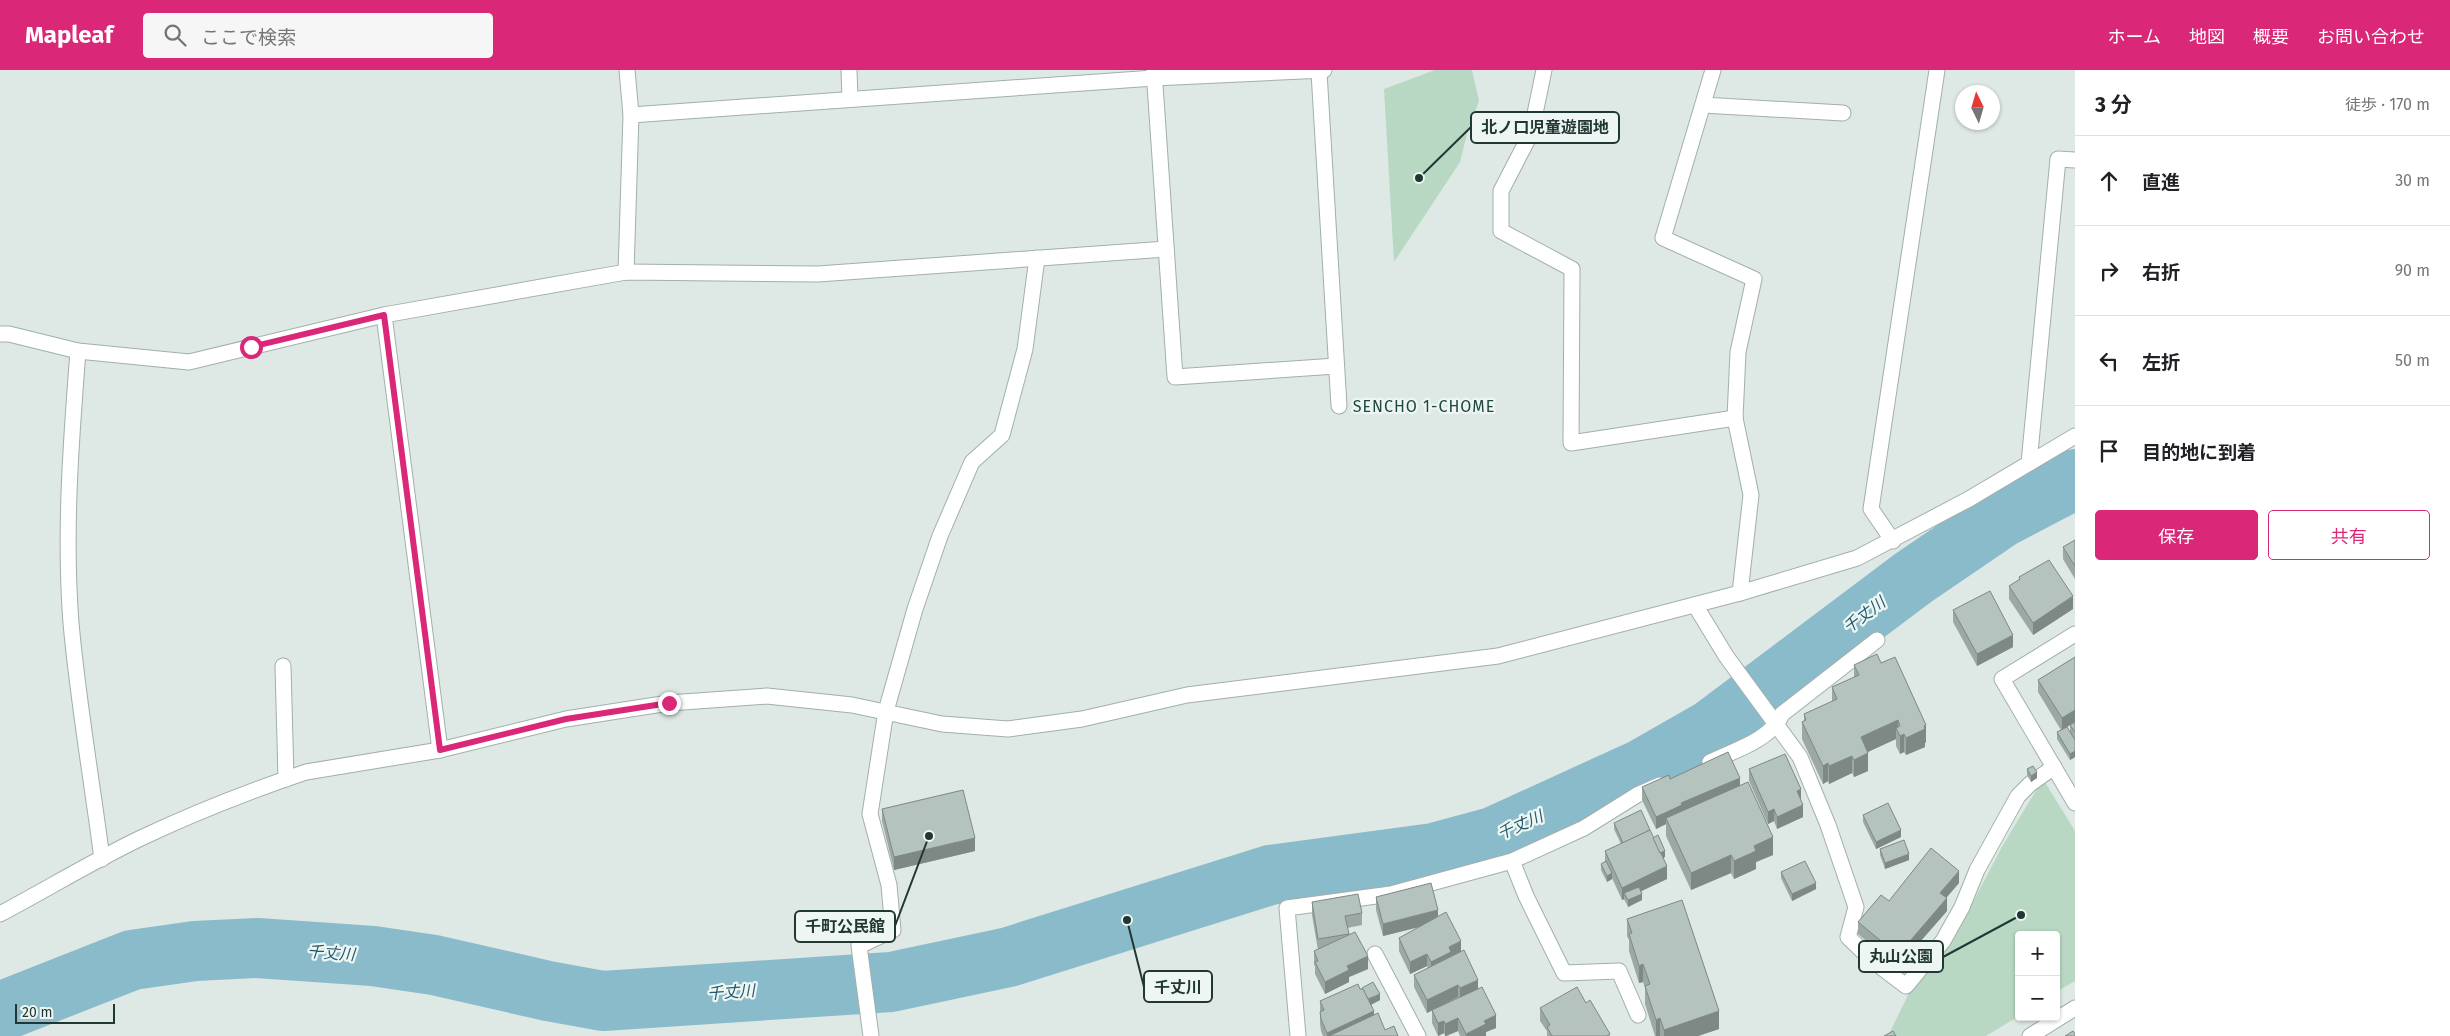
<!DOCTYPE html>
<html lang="ja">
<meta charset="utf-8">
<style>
body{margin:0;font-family:"Fira Sans","Noto Sans JP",sans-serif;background:#f6f6f6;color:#202124}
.controls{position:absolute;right:15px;bottom:15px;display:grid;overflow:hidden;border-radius:5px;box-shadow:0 1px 4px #0004}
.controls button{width:45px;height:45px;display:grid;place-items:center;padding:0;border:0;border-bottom:1px solid #e0e0e0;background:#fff;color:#202124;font:25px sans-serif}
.compass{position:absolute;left:1955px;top:15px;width:45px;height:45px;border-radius:50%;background:#fff;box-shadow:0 1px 4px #0004;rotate:355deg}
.scale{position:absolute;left:15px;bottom:12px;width:100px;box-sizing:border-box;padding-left:5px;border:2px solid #213733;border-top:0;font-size:14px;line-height:18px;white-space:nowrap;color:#213733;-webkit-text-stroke:4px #eef6f3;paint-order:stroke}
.stop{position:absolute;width:15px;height:15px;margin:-11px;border:4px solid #db2777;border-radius:50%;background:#fff}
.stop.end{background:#db2777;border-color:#fff;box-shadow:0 1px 5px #0008}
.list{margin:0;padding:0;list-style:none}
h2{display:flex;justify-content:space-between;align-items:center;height:65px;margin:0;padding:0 20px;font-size:21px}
h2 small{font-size:16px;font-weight:400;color:#757577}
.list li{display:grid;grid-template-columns:32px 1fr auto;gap:15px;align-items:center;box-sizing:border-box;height:90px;padding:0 20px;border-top:1px solid #e0e0e0}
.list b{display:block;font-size:19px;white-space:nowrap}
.list em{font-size:16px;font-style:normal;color:#757577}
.actions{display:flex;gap:10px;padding:15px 20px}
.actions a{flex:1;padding:11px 0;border:1px solid #db2777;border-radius:5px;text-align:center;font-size:18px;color:#db2777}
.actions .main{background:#db2777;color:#fff}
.icon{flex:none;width:28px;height:28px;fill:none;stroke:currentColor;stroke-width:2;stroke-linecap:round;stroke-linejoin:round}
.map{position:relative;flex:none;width:2075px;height:966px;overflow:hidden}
header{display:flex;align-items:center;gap:30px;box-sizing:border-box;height:70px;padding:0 25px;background:#db2777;color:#fff}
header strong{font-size:24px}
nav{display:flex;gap:28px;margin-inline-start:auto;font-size:18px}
.search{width:350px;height:45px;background:#f6f6f6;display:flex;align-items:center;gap:12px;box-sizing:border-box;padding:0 18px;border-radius:5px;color:#757577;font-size:19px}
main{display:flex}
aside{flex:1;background:#fff}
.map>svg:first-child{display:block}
.green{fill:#b9d8c4}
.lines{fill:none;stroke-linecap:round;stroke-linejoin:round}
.river{stroke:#8abbca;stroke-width:60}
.minor-casing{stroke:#a2afac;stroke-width:17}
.minor{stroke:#fff;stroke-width:15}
.wall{fill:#9ba8a3;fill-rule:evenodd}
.shaded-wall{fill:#7e8885}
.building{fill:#b4c3be;stroke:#7e8885}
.route{stroke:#db2777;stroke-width:6}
.labels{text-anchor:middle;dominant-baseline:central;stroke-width:4.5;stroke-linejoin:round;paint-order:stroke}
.neighbourhood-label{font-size:16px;letter-spacing:1px;fill:#1f4740;stroke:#eef6f3}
.water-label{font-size:16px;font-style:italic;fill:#215a6d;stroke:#eef6f3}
.leader{fill:none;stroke:#213733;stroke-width:2}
.callout-dot{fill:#213733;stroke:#eef6f3;stroke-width:2}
.callout{fill:#eef6f3;stroke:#213733;stroke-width:2}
.callout-label{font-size:16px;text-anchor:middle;font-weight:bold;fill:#213733}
</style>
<header>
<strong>Mapleaf</strong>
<div class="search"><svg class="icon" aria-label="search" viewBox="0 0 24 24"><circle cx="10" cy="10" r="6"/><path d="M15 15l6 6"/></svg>ここで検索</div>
<nav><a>ホーム</a><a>地図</a><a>概要</a><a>お問い合わせ</a></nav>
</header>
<main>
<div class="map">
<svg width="2075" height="966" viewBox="0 0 2075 966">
<rect width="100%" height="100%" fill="#dee8e5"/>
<!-- green -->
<g class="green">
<polygon points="1435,0 1472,0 1479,31 1467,64 1460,92 1394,192 1384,19"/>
<polygon points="2043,709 2075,761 2075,911 2056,922 2056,865 2019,865 2019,946 1986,966 1892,966 1890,962 1910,921 1953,870 2003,775"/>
</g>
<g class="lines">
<!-- river -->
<polyline class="river" points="0,942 132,890 195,881 257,878 373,886 434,895 548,921 603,931 891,912 1009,887 1270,805 1434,783 1493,767 1642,699 1712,659 1913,508 2001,448 2075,409"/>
<!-- minor casing -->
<g class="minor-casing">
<g id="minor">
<polyline points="849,0 850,29"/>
<polyline points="1154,0 1175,307 1336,296"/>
<polyline points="1544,0 1531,63 1501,121 1501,161 1572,199 1571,373 1735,348"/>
<polyline points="1713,0 1663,168 1754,209 1738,282 1735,348 1751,425 1740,523"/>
<polyline points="1319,2 1339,336"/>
<polyline points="1703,35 1843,43"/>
<polyline points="631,45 1154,8 1324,0"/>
<polyline points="626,202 631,45 627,0"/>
<polyline points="384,245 440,680"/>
<polyline points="0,264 9,264 78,281 189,292 384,245 626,202 818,204 1166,179"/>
<path d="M78 281C71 371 64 463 71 553 78 632 92 711 102 789"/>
<polyline points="2029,393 2058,89 2075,90"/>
<polyline points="1893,471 1871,439 1937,0"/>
<polyline points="1695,535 1726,586 1800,687 1828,755 1856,837 1848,867 1873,891 1906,916 1943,871 1962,837 1977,800 2018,726 2030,714 2054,697"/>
<polyline points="2075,564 2002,609 2075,733"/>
<polyline points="283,596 286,709"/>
<path d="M1710 692C1735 680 1771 670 1782 644L1877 570"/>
<polyline points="1512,791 1526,826 1564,903 1619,901 1638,945"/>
<path d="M0 844C47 819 93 791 141 768 194 743 250 721 306 702L440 680 566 649 669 633 767 626 852 635 942 654 1008 659 1082 649 1187 625 1498 586 1740 523 1857 488 1969 429 2075 366"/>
<polyline points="1375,884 1418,966"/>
<polyline points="871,966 859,876 893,860 889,815 870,744 886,641 915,539 940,466 972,392 1002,365 1025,279 1037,188"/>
<polyline points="1298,966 1287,838 1391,824 1512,791 1584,758 1637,725 1660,715"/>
<polyline points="2030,966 2075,938"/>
</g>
</g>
<!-- minor -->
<use href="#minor" class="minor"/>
</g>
<!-- wall -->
<g class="wall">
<polygon points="2075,470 2075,509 2063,489 2063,477"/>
<polygon points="2019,507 2073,539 2033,565 2009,529 2009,516 2019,510"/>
<polygon points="1953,540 2013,577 1977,596 1953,552"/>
<path d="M2075 587V687L2070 690 2057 669V662L2061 660 2038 622V610ZM2070 655V662L2067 657Z"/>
<polygon points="1881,593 1926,672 1925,673 1925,677 1906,685 1904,682 1900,684 1896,676 1896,669 1868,682 1868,701 1854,707 1852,703 1829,714 1828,711 1823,714 1802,669 1802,652 1804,651 1804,644 1832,632 1832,617 1854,607 1854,595"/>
<polygon points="1749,699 1801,730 1803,747 1777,759 1774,751 1768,754 1749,711"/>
<polygon points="2027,699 2037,708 2031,712 2027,705"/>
<polygon points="1670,709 1740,716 1773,785 1756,792 1756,799 1734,809 1731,803 1691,820 1666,766 1666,754 1656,759 1642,730 1642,717"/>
<polygon points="882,739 975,781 894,800 882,751"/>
<polygon points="1863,745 1901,767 1876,779 1863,752"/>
<polygon points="1614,753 1653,768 1665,787 1663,788 1667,809 1640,821 1642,830 1628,837 1624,829 1622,830 1612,808 1612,809 1607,812 1601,800 1601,794 1605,792 1605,781 1621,774 1614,759"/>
<polygon points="1880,779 1909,790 1885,799 1880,785"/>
<polygon points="1781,802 1816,819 1792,831 1781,808"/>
<polygon points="1959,813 1946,828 1947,841 1898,897 1858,864 1858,852 1889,831"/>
<polygon points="1376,827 1438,847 1461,882 1496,958 1486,962 1486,966 1460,966 1458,961 1447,966 1445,966 1444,963 1438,966 1432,953 1432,940 1458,928 1458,927 1427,943 1414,917 1414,905 1428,898 1427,896 1410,904 1399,881 1399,868 1420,857 1383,866 1376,840"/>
<polygon points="1312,832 1362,843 1362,855 1347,858 1349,865 1368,899 1349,907 1349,912 1325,924 1315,904 1315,897 1314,894 1314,881 1318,880 1312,845"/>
<polygon points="1627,849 1719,959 1698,966 1655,966 1645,934 1645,918 1643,912 1639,913 1629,881 1629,870 1627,866"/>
<polygon points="1360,919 1380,930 1371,935 1374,945 1385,960 1398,966 1323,966 1321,961 1320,954 1320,931"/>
<polygon points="1586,933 1610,966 1547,966 1547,961 1540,951 1540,938"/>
</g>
<!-- shaded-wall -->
<g class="shaded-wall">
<polygon points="2073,526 2073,539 2033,565 2033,553"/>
<polygon points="2013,565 2013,577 1977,596 1977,584"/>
<polygon points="2075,640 2075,652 2062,660 2062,648"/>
<polygon points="1898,650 1898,662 1896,658 1896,669 1861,685 1861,667"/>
<polygon points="1926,655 1926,672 1925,673 1925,677 1906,685 1906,668"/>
<polygon points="1904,664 1904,682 1900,684 1900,666"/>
<polygon points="2075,681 2075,687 2070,690 2070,684"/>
<polygon points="1868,683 1868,701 1854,707 1854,690"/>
<polygon points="1852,686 1852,703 1829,714 1829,696"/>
<polygon points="1828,693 1828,711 1823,714 1823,696"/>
<polygon points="2037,702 2037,708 2031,712 2031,706"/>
<polygon points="1740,708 1740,720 1666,748 1666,754 1656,759 1656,747 1681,733"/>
<polygon points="1801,719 1801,731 1797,721"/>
<polygon points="1803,735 1803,747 1777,759 1777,747"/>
<polygon points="1774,739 1774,751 1768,754 1768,742"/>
<polygon points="1901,760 1901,767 1876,779 1876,772"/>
<polygon points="1773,767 1773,785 1756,792 1756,799 1734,809 1734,791 1754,776"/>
<polygon points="975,768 975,781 894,800 894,787"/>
<polygon points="1665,781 1665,787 1659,790 1659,783"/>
<polygon points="1909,784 1909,790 1885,799 1885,793"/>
<polygon points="1731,785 1731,803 1691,820 1691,803"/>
<polygon points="1667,796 1667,809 1627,828 1624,823 1624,829 1622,830 1622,818"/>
<polygon points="1959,801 1959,813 1940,835 1940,823"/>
<polygon points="1612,803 1612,809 1607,812 1607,806"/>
<polygon points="1816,813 1816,819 1792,831 1792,824"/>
<polygon points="1642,824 1642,830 1628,837 1628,830"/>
<polygon points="1947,828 1947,841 1898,897 1898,885"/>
<polygon points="1438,840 1438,852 1383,866 1383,854"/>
<polygon points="1461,871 1461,884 1431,904 1431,892 1449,877"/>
<polygon points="1427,884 1427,896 1410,904 1410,892"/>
<polygon points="1368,886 1368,899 1349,907 1349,912 1325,924 1325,912 1347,896"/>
<polygon points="1643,894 1643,912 1639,913 1639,896"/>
<polygon points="1478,910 1478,922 1460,931 1460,918"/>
<polygon points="1458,915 1458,927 1427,943 1427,930"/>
<polygon points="1380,924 1380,930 1368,936 1368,930"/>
<polygon points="1374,941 1374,953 1346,966 1327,966 1327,963"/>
<polygon points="1719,941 1719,959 1698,966 1664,966 1664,960"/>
<polygon points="1496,945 1496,958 1486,962 1486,966 1466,966 1466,964 1484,951"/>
<polygon points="1458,948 1458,961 1445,966 1445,954"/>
<polygon points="1660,948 1660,966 1656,966 1656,950"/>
<polygon points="1444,951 1444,963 1438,966 1438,953"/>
</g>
<!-- building -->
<g class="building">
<polygon points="2075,470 2075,496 2063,477"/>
<polygon points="2049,490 2073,526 2033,553 2009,516 2020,509 2019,507"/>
<polygon points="1990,521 2013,565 1977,584 1953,540"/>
<polygon points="1877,584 1881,593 1895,587 1926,655 1924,656 1925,659 1906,668 1904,664 1900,666 1896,658 1900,656 1898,650 1861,667 1868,683 1854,690 1852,686 1829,696 1828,693 1823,696 1802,652 1806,650 1804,644 1837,629 1832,617 1859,605 1854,595"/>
<polygon points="2075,587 2075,640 2062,648 2038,610"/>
<polygon points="2075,652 2075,662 2070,655"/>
<polygon points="2067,657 2075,670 2075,681 2070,684 2057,662"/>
<polygon points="1728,682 1740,708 1681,733 1682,735 1656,747 1642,717 1669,705 1670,709"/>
<polygon points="1785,684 1801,719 1797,721 1803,735 1777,747 1774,739 1768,742 1749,699"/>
<polygon points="2033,696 2037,702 2031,706 2027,699"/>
<polygon points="1748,712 1773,767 1754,776 1756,781 1734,791 1731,785 1691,803 1666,748"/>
<polygon points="963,720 975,768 894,787 882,739"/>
<polygon points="1888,733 1901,760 1876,772 1863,745"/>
<polygon points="1641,740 1650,760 1623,773 1614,753"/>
<polygon points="1650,760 1667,796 1622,818 1605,781"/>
<polygon points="1658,765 1665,781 1660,783 1653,768"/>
<polygon points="1904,770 1909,784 1885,793 1880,779"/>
<polygon points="1931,778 1959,801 1940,823 1947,828 1898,885 1858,852 1881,825 1889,831"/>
<polygon points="1606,791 1612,803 1607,806 1601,794"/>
<polygon points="1805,791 1816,813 1792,824 1781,802"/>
<polygon points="1431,813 1438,840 1383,854 1376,827"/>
<polygon points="1639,817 1642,824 1628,830 1624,823"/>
<polygon points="1358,824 1362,843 1345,846 1349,864 1318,869 1312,832"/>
<polygon points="1682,830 1719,941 1664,960 1660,948 1656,950 1645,916 1650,914 1643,894 1639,896 1629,864 1632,863 1627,849"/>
<polygon points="1446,842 1461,871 1449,877 1451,882 1431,892 1427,884 1410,892 1399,868"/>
<polygon points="1355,862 1368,886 1347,896 1349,900 1325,912 1315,892 1318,891 1314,881"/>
<polygon points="1464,880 1478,910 1460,918 1458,915 1427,930 1414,905"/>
<polygon points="1373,912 1380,924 1368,929 1362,918"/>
<polygon points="1358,914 1360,919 1363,919 1374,941 1327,963 1321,949 1320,942 1324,940 1320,931"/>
<polygon points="1482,917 1496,945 1484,951 1486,954 1466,964 1458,948 1445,954 1444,951 1438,953 1432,940"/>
<polygon points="1577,917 1586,933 1590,930 1610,964 1607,966 1552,966 1547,957 1550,955 1540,938"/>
<polygon points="1378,943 1385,960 1394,956 1398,966 1329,966"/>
<polygon points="1893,961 1896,966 1884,966"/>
<polygon points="2073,961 2075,964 2075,966 2065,966"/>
</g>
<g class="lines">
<!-- route -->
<polyline class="route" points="251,277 384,245 440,680 566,649 669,633"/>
</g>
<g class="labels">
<!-- neighbourhood labels -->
<g class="neighbourhood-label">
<text x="1424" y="336">SENCHO 1-CHOME</text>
</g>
<!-- water labels -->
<g class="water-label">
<text transform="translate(1864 545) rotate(-37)">千丈川</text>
<text transform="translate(1520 755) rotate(-24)">千丈川</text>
<text transform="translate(331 883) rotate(4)">千丈川</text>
<text transform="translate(731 922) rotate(-4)">千丈川</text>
</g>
</g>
<!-- callouts -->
<path class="leader" d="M1419 108L1471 57M929 766L895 856M2021 845L1943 887M1127 850L1144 917"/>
<g class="callout-dot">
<circle cx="1419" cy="108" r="5"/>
<circle cx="929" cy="766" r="5"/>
<circle cx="2021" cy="845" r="5"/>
<circle cx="1127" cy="850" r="5"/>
</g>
<g class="callout">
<rect x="1471" y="42" width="148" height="31" rx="5"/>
<rect x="795" y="841" width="100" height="31" rx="5"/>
<rect x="1859" y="871" width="84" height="31" rx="5"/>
<rect x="1144" y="901" width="68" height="31" rx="5"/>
</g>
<g class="callout-label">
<text x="1545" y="63">北ノ口児童遊園地</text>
<text x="845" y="862">千町公民館</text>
<text x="1901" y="892">丸山公園</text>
<text x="1178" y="923">千丈川</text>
</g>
</svg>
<div class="controls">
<button>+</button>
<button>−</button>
</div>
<svg class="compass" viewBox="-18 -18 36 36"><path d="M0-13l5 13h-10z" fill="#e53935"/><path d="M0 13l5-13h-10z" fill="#757577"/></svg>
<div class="scale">20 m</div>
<div class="stop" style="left:251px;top:277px"></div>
<div class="stop end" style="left:669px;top:633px"></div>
</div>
<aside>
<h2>3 分<small>徒歩 · 170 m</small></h2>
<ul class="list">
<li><svg class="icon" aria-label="ahead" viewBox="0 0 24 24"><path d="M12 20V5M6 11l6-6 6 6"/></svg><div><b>直進</b></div><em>30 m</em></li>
<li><svg class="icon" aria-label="right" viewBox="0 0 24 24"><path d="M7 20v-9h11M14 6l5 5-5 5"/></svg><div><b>右折</b></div><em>90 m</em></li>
<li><svg class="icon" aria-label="left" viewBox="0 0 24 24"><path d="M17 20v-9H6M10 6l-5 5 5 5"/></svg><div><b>左折</b></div><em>50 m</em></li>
<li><svg class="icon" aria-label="arrive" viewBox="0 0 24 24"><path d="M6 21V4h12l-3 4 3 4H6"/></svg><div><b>目的地に到着</b></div></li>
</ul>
<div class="actions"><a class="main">保存</a><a>共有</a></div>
</aside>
</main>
